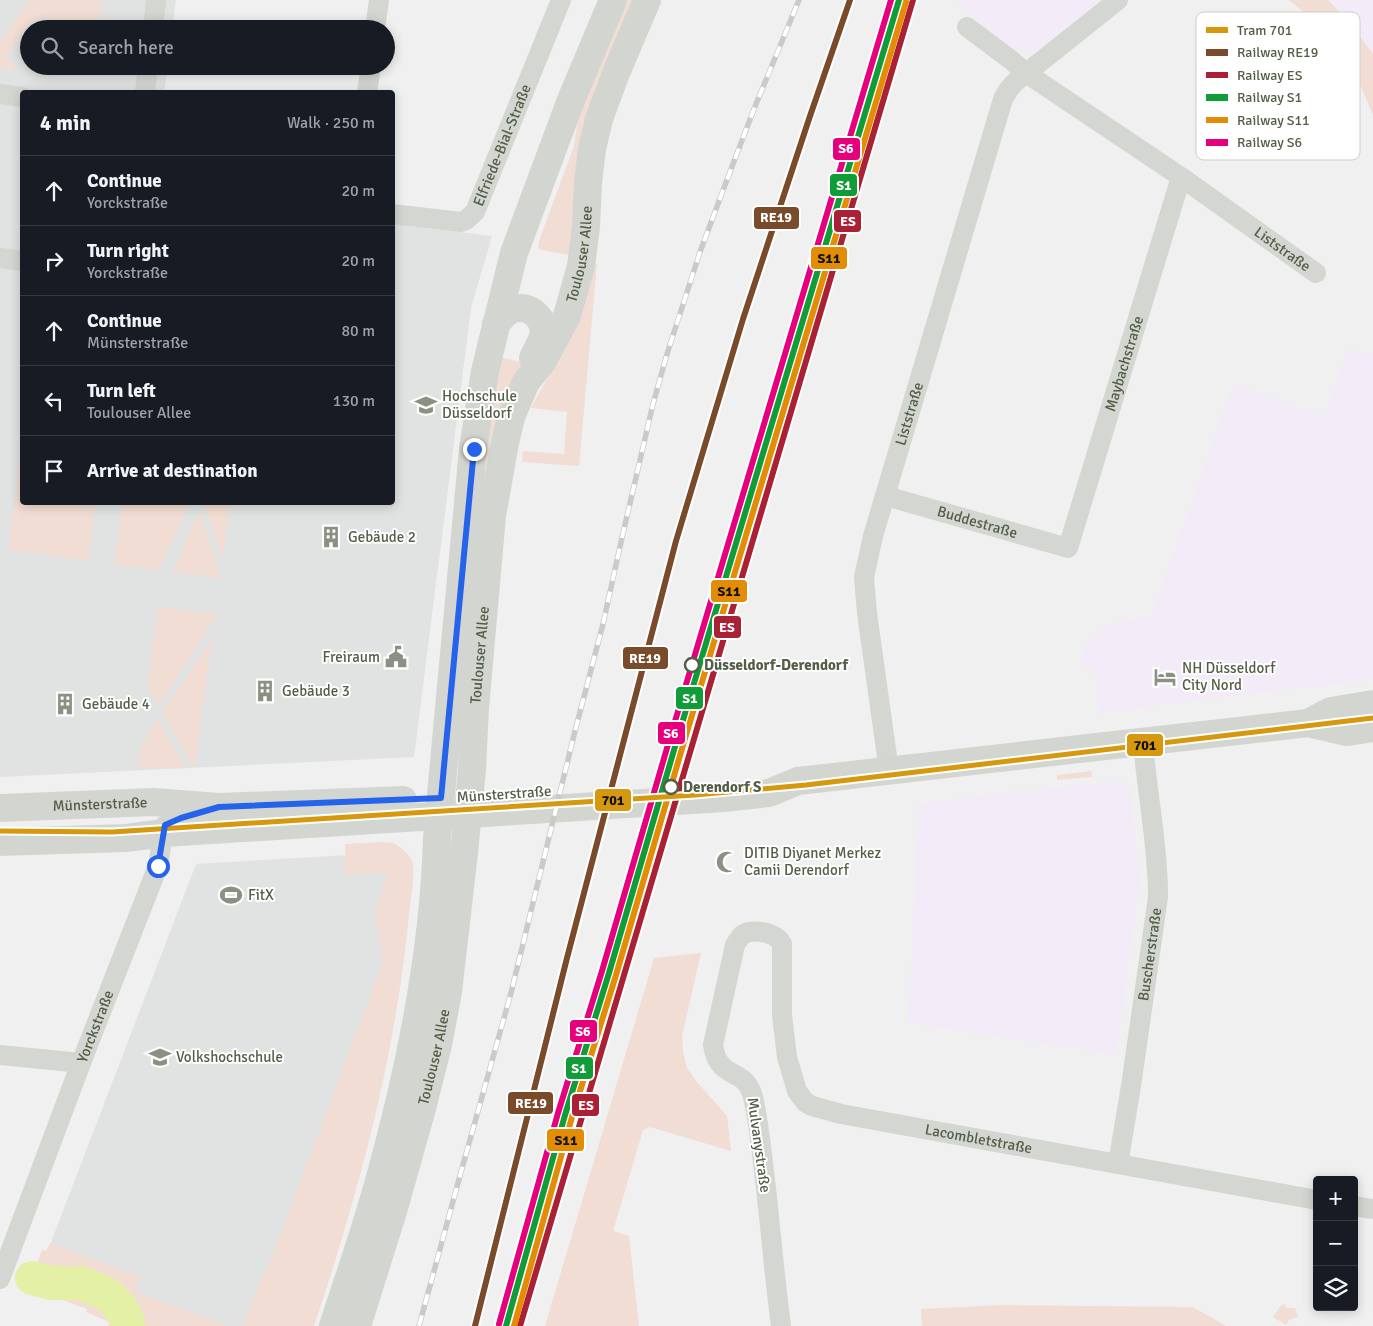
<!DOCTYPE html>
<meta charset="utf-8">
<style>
body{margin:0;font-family:Signika,sans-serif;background:#242831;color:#f1f3f6}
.controls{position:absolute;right:15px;bottom:15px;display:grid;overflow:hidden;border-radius:5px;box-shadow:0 2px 12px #0003}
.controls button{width:45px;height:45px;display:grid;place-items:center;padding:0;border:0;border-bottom:1px solid #363941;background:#171b24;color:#f1f3f6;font:25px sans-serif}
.stop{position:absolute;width:15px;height:15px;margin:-11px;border:4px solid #2563eb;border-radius:50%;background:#fff}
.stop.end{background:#2563eb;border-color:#fff;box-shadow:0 1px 5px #0008}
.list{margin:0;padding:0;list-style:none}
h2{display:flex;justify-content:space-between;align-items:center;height:65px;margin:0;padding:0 20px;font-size:21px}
h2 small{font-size:16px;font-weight:400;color:#9ea1a6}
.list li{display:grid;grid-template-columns:32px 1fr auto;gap:15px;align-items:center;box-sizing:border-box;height:70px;padding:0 20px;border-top:1px solid #363941}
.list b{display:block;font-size:19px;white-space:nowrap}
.list p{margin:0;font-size:16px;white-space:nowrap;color:#9ea1a6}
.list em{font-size:16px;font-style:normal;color:#9ea1a6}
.icon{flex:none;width:28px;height:28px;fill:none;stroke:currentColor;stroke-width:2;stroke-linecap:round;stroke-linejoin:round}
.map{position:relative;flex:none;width:1373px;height:1326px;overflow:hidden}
.search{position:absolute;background:#171b24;box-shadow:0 2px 12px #0003;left:20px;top:20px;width:375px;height:55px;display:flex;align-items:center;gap:12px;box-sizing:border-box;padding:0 18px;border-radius:28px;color:#9ea1a6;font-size:19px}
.panel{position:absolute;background:#171b24;box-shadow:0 2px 12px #0003;left:20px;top:90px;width:375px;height:415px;border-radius:5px}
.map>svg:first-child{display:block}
.commercial{fill:#f3ecf8}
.education{fill:#e1e2e2}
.green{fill:#f1ddd3}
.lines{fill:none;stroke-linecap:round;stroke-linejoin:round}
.river{stroke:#e4f0a6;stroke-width:34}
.street{stroke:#d4d6d1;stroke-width:20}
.secondary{stroke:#d3d6d0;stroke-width:28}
.rail-casing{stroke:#cacbc7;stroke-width:5.5}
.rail{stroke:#fff;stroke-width:4;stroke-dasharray:11;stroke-linecap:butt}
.rail-1-casing{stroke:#fff;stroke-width:10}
.rail-2-casing{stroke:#fff;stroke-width:10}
.rail-3-casing{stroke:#fff;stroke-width:10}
.rail-4-casing{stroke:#fff;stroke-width:10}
.rail-5-casing{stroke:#fff;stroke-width:10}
.rail-1{stroke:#7a4b2a;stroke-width:6}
.rail-2{stroke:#aa2135;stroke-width:6}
.rail-3{stroke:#109c37;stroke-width:6}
.rail-4{stroke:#e38d07;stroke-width:6}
.rail-5{stroke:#e6007e;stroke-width:6}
.tram-1-casing{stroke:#fff;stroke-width:9}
.tram-1{stroke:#d6980e;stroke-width:5}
.route{stroke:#2563eb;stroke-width:6}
.stop-dot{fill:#fff;stroke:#535e46;stroke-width:2.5}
.labels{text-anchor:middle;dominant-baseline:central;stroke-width:4;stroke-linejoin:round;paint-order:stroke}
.street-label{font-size:15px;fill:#535e46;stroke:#fff}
.poi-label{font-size:15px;fill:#535e46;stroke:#fff;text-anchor:start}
.stop-label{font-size:15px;font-weight:bold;fill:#535e46;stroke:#fff;text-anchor:start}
.key{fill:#fff;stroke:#cbcfc8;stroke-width:1}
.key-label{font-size:14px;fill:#535e46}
.line-badge{stroke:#fff;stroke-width:2}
.badge-label{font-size:14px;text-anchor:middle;font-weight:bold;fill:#fff}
.pale-badge-label{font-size:14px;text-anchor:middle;font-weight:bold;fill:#111}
</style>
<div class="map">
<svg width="1373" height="1326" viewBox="0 0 1373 1326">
<rect width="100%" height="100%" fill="#f0f0f1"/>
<!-- commercial -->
<g class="commercial">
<polygon points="953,0 1100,0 1038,51 1014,50"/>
<polygon points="1328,0 1373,0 1373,54 1346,19"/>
<polygon points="1348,349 1373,355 1373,680 1190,701 1099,714 1095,677 1095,668 1079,665 1084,649 1096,633 1106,627 1122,621 1151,617 1233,384 1324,416"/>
<polygon points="1120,781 1130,788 1140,881 1116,1055 908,1023 919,804 1012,791 1035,790"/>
</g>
<!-- education -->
<g class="education">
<polygon points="0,0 176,0 172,29 29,29 29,66 168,66 164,92 22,92 22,502 392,502 393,224 492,236 471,308 414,757 0,777"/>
<polygon points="401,852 382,996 259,1326 220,1326 43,1263 196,864"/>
</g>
<!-- green -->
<g class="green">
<polygon points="29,0 101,0 97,29 46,29 47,17 35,21 25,29 6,58 17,67 14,71 0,68 0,42"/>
<polygon points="624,0 639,0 570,255 541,250 538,247 539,241 574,146 579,110"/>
<polygon points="1289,0 1328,0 1346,19 1371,51 1373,54 1373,115 1342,43"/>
<path d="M596 264H597L579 466 522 462 523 451 564 454 567 412 531 408C543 385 557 363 568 341 581 316 588 290 596 264Z"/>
<polygon points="494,355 523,363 519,370 475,520"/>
<polygon points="21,453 22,453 22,502 96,503 88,561 8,550"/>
<polygon points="122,503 190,503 158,570 114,564"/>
<polygon points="203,503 230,503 223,557"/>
<polygon points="199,511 220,573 220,578 173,572"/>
<polygon points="158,607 215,614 215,618 159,706 148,686"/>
<polygon points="212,640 195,766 193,766 162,713"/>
<polygon points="158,719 185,767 138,769 141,747"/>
<polygon points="1091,771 1092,777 1057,780 1057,775"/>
<path d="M381 842C385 843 389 842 393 843 400 846 409 854 412 861 416 870 410 902 409 914 396 1055 359 1192 314 1326H243L260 1280 267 1270 383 962 375 911 389 873 345 875V844Z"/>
<polygon points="701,953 682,1036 683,1052 687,1068 696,1081 727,1116 731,1151 650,1127 643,1130 613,1231 629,1236 639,1326 545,1326 654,958"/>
<polygon points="50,1243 140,1277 135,1292 229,1326 108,1326 109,1322 86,1312 87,1309 38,1291 39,1287 29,1284 42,1250 46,1251"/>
<polygon points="1285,1304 1286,1308 1295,1308 1298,1317 1289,1320 1286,1325 1273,1317 1281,1305"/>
<polygon points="1002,1305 1193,1307 1226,1326 922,1326 921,1309"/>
</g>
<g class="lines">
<!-- river -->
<polyline class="river" points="32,1278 51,1283 81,1283 103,1292 113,1299 123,1311 127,1320 128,1326"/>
<!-- street -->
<g class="street">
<path id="s1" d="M967 27 1011 60 1026 73 1181 177 1316 273"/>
<polyline points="153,29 156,0"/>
<polyline points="375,29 379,0"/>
<polyline points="145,92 148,66"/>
<polyline points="367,92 371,66"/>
<polyline points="0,94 22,97"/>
<path id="s2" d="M392 214 461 222 466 220 475 212 561 0"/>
<polyline points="0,258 22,261"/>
<path id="s3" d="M886 496 1068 548 1181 177"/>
<path id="s4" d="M889 771 867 613 864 577 873 536 1003 99 1009 89 1014 83 1118 0"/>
<polyline points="0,1055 81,1063"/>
<path id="s5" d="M1118 1164 1131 1086 1158 897C1158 845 1147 794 1143 742"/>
<polyline points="1354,1206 1373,1209"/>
<path id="s6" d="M0 1279 81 1063 158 866 164 828 165 825 169 823"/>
<path id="s7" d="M781 1326C775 1280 771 1234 766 1188 762 1158 760 1127 753 1097 747 1075 735 1078 722 1066 716 1060 714 1052 713 1045L735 945C737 942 739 938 742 935 752 928 776 932 782 944V1015L787 1057 797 1091 805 1102 812 1106 841 1114 1317 1200"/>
</g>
<!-- secondary -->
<g class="secondary">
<path d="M496 324C501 318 506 311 514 309 530 304 547 320 543 336 541 343 536 351 533 358"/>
<polyline points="1308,723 1331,711 1373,704"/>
<path id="s8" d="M0 808 154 802 219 807 403 800"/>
<polyline points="0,842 126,838 164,833 724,798 769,793 798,781 1308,723 1347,732 1373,728"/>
<path d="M333 1326C350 1274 368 1223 382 1170 411 1064 434 948 437 838L473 449 485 371 514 253 571 100 613 0"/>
<path id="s9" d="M357 1326 394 1208 421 1112 438 1045 448 992 464 853 472 770 475 708 492 516 505 443 511 417 526 382 542 362 567 316 581 266 586 227 588 183 592 149 599 119 616 73 647 0"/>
</g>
<!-- rail casing -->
<g class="rail-casing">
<polyline id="rail" points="419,1326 461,1172 511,993 574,735 603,624 621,542 653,404 667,354 700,252 725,185 754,109 799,0"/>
</g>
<!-- rail -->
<use href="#rail" class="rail"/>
<!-- rail-1 casing -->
<g class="rail-1-casing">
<polyline id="rail-1" points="475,1326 567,958 676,541 743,319 809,119 850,0"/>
</g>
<!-- rail-2 casing -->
<g class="rail-2-casing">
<polyline id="rail-2" points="520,1326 913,0"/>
</g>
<!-- rail-3 casing -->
<g class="rail-3-casing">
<polyline id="rail-3" points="506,1326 565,1115 609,973 674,750 899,0"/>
</g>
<!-- rail-4 casing -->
<g class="rail-4-casing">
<polyline id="rail-4" points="514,1326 572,1117 616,975 681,752 906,2"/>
</g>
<!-- rail-5 casing -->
<g class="rail-5-casing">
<polyline id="rail-5" points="499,1324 558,1113 602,971 667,748 891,0"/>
</g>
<!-- rail-1 -->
<use href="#rail-1" class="rail-1"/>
<!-- rail-2 -->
<use href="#rail-2" class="rail-2"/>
<!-- rail-3 -->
<use href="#rail-3" class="rail-3"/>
<!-- rail-4 -->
<use href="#rail-4" class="rail-4"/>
<!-- rail-5 -->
<use href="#rail-5" class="rail-5"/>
<!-- tram-1 casing -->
<g class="tram-1-casing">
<polyline id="tram-1" points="0,831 112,832 695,795 806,785 1373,718"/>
</g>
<!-- tram-1 -->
<use href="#tram-1" class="tram-1"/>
</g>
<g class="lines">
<!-- route -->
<polyline class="route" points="158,866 165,825 181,818 219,807 441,798 474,449"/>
</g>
<!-- icons -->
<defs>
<g id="university-bare" transform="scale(1.725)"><path d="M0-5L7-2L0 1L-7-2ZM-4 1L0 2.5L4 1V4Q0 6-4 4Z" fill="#8a9182" stroke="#fff" stroke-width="2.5" paint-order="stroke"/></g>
<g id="building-bare" transform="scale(1.725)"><path d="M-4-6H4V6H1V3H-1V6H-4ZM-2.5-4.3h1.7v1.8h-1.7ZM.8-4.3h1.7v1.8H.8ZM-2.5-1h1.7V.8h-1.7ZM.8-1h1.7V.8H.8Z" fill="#8a9182" stroke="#fff" stroke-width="2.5" paint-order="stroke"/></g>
<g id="civic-bare" transform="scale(1.725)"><path d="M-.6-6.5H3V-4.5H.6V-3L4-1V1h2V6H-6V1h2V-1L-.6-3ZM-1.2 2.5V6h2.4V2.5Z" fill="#8a9182" stroke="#fff" stroke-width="2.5" paint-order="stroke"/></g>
<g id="hotel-bare" transform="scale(1.725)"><path d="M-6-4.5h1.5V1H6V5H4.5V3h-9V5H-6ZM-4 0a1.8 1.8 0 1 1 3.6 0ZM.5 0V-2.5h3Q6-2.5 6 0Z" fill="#8a9182" stroke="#fff" stroke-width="2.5" paint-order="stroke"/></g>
<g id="mosque-bare" transform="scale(1.725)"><path d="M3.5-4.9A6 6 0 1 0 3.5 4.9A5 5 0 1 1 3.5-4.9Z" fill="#8a9182" stroke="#fff" stroke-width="2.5" paint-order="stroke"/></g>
<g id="stadium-bare" transform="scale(1.725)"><path d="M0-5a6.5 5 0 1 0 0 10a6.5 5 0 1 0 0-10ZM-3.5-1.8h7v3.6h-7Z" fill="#8a9182" stroke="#fff" stroke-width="2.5" paint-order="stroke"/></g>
<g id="school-bare" transform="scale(1.725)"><path d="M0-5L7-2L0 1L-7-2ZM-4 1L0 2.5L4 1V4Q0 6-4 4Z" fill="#8a9182" stroke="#fff" stroke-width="2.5" paint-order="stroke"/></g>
</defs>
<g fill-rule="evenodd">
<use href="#university-bare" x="426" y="405"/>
<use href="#building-bare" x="331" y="537"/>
<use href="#civic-bare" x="396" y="657"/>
<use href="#hotel-bare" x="1165" y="677"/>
<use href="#building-bare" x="265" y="691"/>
<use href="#building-bare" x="65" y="704"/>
<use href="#mosque-bare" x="727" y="862"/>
<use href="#stadium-bare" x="231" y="895"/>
<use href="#school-bare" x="160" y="1057"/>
</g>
<!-- markers -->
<g class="stop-dot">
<circle cx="692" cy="665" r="7"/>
<circle cx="671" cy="787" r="7"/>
</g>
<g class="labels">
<!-- street labels -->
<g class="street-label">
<text stroke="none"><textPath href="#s2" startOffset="159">Elfriede-Bial-Straße</textPath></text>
<text stroke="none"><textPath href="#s1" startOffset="386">Liststraße</textPath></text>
<text stroke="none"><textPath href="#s9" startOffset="1105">Toulouser Allee</textPath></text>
<text stroke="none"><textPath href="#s3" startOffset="382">Maybachstraße</textPath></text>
<text stroke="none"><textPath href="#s4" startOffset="365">Liststraße</textPath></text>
<text stroke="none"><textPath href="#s3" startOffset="95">Buddestraße</textPath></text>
<text stroke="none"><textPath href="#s9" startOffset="685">Toulouser Allee</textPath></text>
<text transform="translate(504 794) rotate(-4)">Münsterstraße</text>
<text stroke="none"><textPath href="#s8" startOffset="100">Münsterstraße</textPath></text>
<text stroke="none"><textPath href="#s5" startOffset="212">Buscherstraße</textPath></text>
<text stroke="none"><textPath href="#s6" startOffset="270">Yorckstraße</textPath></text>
<text stroke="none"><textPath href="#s9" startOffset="280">Toulouser Allee</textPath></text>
<text stroke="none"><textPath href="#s7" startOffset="799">Lacombletstraße</textPath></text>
<text transform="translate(759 1145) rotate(82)">Mulvanystraße</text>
</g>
<!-- poi labels -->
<g class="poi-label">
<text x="442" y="396">Hochschule<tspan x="442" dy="17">Düsseldorf</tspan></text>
<text x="348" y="537">Gebäude 2</text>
<text x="380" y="657" text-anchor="end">Freiraum</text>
<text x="1182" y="668">NH Düsseldorf<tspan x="1182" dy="17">City Nord</tspan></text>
<text x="282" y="691">Gebäude 3</text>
<text x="82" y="704">Gebäude 4</text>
<text x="744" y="853">DITIB Diyanet Merkez<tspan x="744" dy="17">Camii Derendorf</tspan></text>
<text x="248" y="895">FitX</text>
<text x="176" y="1057">Volkshochschule</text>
</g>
<!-- stop labels -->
<g class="stop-label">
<text x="704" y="665">Düsseldorf-Derendorf</text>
<text x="683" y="787">Derendorf S</text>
</g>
</g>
<!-- legend -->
<rect x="1196" y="12" width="164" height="148" rx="8" class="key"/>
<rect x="1206" y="27" width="22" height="6" fill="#d6980e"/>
<rect x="1206" y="49" width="22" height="7" fill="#7a4b2a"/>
<rect x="1206" y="72" width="22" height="6" fill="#aa2135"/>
<rect x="1206" y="94" width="22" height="7" fill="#109c37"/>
<rect x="1206" y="117" width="22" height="6" fill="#e38d07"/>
<rect x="1206" y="139" width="22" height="7" fill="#e6007e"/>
<g class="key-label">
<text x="1237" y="35">Tram 701</text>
<text x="1237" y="57">Railway RE19</text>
<text x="1237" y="80">Railway ES</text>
<text x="1237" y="102">Railway S1</text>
<text x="1237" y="125">Railway S11</text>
<text x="1237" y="147">Railway S6</text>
</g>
<g class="line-badge">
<rect x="832" y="137" width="29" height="24" rx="5" fill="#e6007e"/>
<rect x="829" y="173" width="29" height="24" rx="5" fill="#109c37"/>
<rect x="753" y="206" width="47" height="24" rx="5" fill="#7a4b2a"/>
<rect x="833" y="209" width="29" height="24" rx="5" fill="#aa2135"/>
<rect x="810" y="246" width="38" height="24" rx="5" fill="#e38d07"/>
<rect x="710" y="579" width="38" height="24" rx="5" fill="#e38d07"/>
<rect x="713" y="615" width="29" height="24" rx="5" fill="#aa2135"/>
<rect x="622" y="646" width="47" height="24" rx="5" fill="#7a4b2a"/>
<rect x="675" y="686" width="29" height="24" rx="5" fill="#109c37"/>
<rect x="657" y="721" width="29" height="24" rx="5" fill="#e6007e"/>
<rect x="1126" y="733" width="38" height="24" rx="5" fill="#d6980e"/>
<rect x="594" y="788" width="38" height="24" rx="5" fill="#d6980e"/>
<rect x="569" y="1019" width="29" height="24" rx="5" fill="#e6007e"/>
<rect x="565" y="1056" width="29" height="24" rx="5" fill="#109c37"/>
<rect x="507" y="1091" width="47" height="24" rx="5" fill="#7a4b2a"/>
<rect x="571" y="1093" width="29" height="24" rx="5" fill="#aa2135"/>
<rect x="546" y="1128" width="39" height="24" rx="5" fill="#e38d07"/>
</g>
<g class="badge-label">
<text x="846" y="153">S6</text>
<text x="844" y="190">S1</text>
<text x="776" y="222">RE19</text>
<text x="848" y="226">ES</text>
<text x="727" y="632">ES</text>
<text x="645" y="663">RE19</text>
<text x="690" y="703">S1</text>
<text x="671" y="738">S6</text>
<text x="583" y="1036">S6</text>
<text x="579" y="1073">S1</text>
<text x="531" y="1108">RE19</text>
<text x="586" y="1110">ES</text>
</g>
<g class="pale-badge-label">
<text x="829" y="263">S11</text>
<text x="729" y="596">S11</text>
<text x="1145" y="750">701</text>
<text x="613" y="805">701</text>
<text x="566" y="1145">S11</text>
</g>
</svg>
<div class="controls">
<button>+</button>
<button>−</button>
<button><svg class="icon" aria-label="layers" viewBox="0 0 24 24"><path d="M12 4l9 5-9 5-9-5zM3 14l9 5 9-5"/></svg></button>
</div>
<div class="stop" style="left:158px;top:866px"></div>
<div class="stop end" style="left:474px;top:449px"></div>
<div class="search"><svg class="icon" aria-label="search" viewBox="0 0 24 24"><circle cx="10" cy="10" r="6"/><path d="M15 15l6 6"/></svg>Search here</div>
<section class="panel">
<h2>4 min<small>Walk · 250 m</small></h2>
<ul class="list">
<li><svg class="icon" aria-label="ahead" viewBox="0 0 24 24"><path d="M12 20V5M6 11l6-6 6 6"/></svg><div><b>Continue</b><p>Yorckstraße</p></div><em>20 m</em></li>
<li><svg class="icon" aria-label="right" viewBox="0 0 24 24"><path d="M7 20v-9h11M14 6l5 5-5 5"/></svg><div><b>Turn right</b><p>Yorckstraße</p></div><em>20 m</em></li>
<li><svg class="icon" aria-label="ahead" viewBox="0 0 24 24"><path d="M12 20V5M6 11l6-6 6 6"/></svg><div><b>Continue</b><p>Münsterstraße</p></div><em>80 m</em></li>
<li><svg class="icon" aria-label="left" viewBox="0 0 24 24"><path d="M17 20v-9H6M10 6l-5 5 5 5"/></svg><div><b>Turn left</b><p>Toulouser Allee</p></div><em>130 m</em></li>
<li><svg class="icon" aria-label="arrive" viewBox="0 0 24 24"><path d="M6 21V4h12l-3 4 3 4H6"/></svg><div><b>Arrive at destination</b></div></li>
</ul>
</section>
</div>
